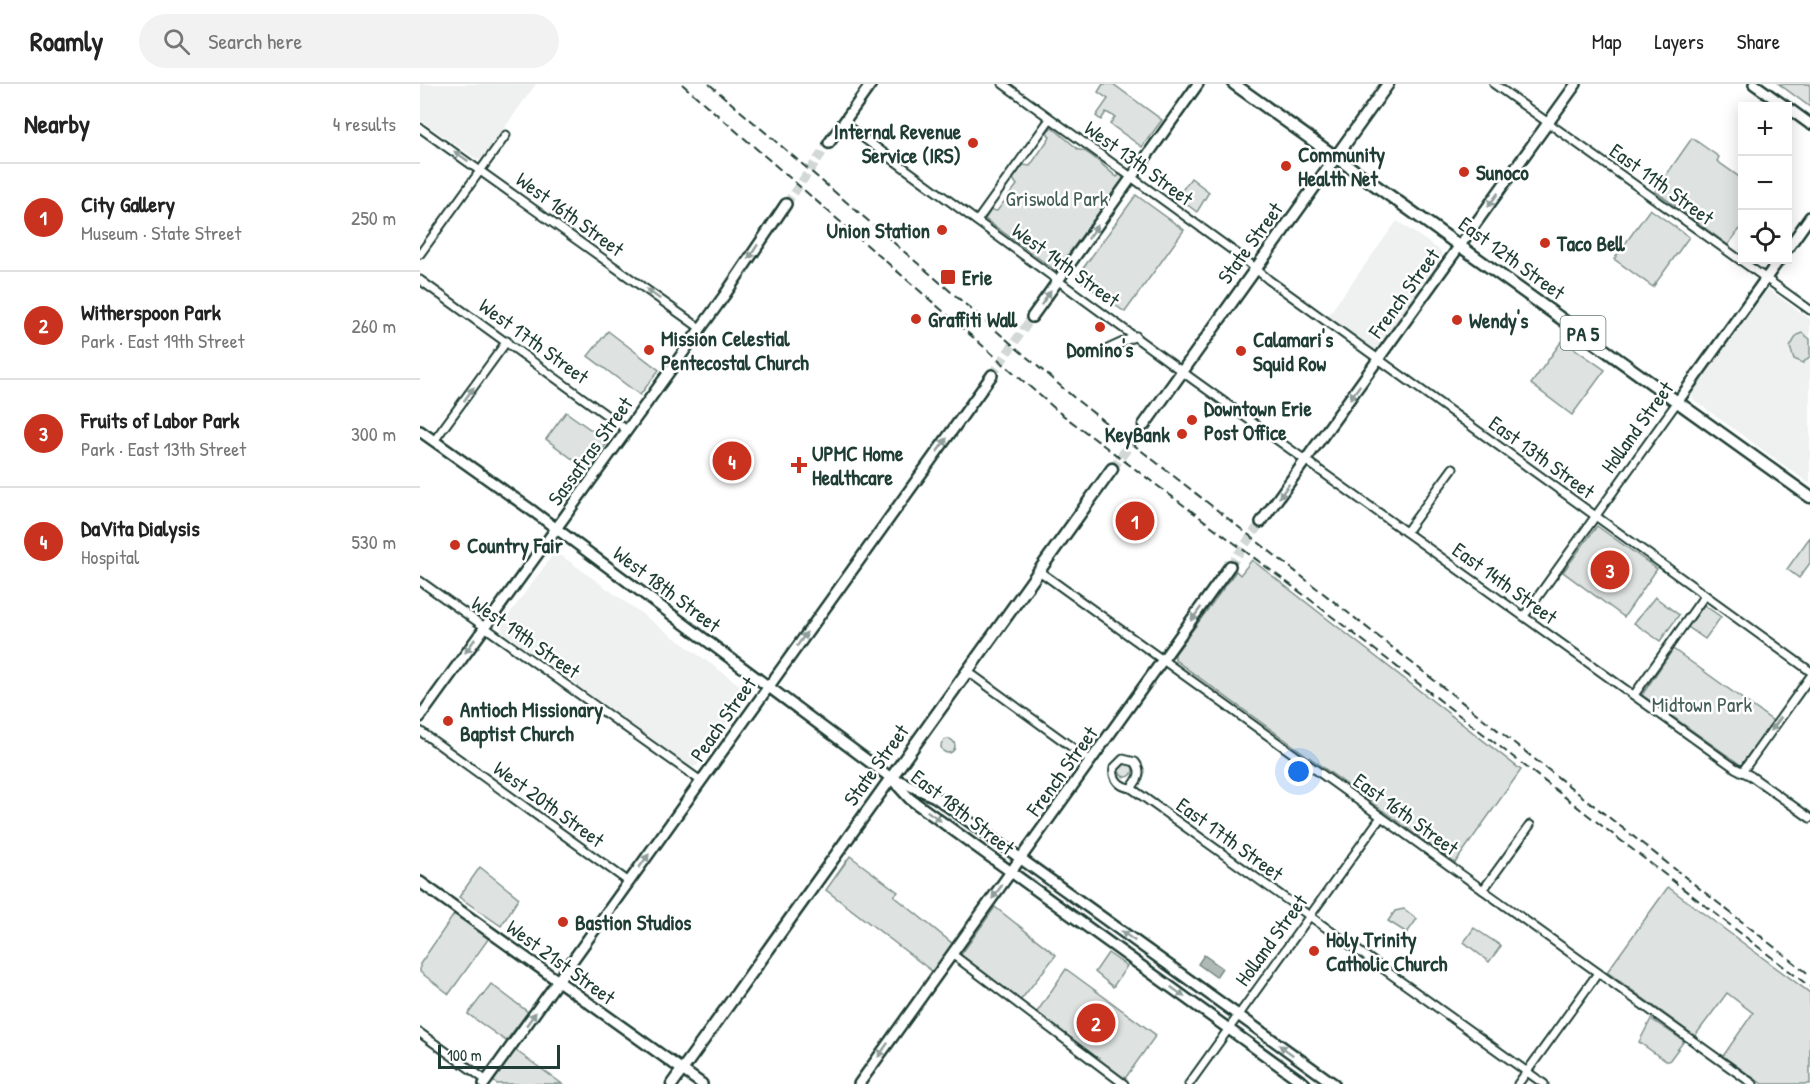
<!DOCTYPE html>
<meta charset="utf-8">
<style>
body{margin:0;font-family:"Patrick Hand",sans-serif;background:#f2f2f2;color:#222}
.controls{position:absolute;right:18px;top:18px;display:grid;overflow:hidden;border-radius:0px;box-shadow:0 3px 15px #0003}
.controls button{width:54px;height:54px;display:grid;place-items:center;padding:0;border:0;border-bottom:2px solid #e0e0e0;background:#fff;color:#222;font:30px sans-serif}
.scale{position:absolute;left:18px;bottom:15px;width:122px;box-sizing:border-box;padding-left:6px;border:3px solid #1f3d34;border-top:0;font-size:16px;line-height:21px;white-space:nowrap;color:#1f3d34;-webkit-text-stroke:4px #fff;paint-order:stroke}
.you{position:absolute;left:879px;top:688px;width:21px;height:21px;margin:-15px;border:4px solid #fff;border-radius:50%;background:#1a73e8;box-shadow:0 0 0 9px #1a73e833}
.badge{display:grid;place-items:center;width:39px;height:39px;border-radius:50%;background:#c8321e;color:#fff;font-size:20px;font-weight:700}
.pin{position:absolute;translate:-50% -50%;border:3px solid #fff;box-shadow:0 2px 6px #0006}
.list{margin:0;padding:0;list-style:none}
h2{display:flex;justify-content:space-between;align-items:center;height:78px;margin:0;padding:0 24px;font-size:26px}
h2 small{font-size:20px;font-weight:400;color:#767676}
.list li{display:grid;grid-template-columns:39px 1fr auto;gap:18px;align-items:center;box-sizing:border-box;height:108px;padding:0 24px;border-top:2px solid #e0e0e0}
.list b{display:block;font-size:22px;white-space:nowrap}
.list p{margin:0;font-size:20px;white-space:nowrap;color:#767676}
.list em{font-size:20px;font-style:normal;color:#767676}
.icon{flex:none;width:33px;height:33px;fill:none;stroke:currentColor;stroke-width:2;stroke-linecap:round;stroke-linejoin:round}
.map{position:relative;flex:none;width:1390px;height:1000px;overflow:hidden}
header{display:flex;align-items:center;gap:36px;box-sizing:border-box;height:84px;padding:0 30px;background:#fff;border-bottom:2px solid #e0e0e0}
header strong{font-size:28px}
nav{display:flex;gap:33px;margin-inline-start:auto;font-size:21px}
.search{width:420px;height:54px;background:#f2f2f2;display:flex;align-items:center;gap:15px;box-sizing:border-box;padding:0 21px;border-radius:33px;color:#767676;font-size:22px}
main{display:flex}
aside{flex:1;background:#fff}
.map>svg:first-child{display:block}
.built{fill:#eef1f0}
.green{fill:#dee3e2;stroke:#7e908b;stroke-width:1.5}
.water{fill:#afbab7;stroke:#758883;stroke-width:1.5}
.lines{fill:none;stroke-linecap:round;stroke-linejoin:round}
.secondary-tunnel{stroke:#d2d8d6;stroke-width:9;stroke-dasharray:9 4.5;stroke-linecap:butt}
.primary-tunnel{stroke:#d2d8d6;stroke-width:10;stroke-dasharray:10 5;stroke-linecap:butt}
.street-casing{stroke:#1f3d34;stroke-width:11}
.secondary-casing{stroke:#1f3d34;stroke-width:14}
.primary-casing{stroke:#1f3d34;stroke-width:15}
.street{stroke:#fff;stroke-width:7}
.secondary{stroke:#fff;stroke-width:9}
.primary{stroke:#fff;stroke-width:10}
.rail{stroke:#1f3d34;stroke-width:2;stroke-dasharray:9 4.5;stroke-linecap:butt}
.oneway{fill:#8f9e9a}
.poi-dot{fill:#c8321e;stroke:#fff;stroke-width:2}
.labels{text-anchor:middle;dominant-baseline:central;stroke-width:5;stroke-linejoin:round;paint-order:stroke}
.shield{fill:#fff;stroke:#627771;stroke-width:1.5}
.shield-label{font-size:20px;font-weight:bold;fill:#1f3d34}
.poi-label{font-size:21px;font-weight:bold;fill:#1f3d34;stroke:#fff;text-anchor:start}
.street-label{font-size:21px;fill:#1f3d34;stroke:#fff}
.park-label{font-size:21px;fill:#455e57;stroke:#fff}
</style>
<header>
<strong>Roamly</strong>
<div class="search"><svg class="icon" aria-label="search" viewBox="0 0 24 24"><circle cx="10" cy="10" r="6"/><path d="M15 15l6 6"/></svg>Search here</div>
<nav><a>Map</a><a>Layers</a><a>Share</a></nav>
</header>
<main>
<aside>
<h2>Nearby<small>4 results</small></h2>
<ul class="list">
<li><span class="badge">1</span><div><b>City Gallery</b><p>Museum · State Street</p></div><em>250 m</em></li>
<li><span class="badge">2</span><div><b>Witherspoon Park</b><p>Park · East 19th Street</p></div><em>260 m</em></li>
<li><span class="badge">3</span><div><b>Fruits of Labor Park</b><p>Park · East 13th Street</p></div><em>300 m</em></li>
<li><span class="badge">4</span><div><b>DaVita Dialysis</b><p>Hospital</p></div><em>530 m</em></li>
</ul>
</aside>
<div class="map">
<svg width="1390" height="1000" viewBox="0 0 1390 1000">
<rect width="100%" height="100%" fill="#fff"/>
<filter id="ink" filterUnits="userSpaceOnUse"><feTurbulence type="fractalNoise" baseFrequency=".0167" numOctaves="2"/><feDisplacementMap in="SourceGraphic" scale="12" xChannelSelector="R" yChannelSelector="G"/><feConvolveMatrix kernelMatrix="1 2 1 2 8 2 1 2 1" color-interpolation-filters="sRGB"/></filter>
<g filter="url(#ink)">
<!-- built -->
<g class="built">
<polygon points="0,0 116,0 62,75 58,76 0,36"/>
<polygon points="977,137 1021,167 1023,175 956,267 907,233"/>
<polygon points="1348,205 1390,235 1390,400 1275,317 1272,312 1272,309"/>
<polygon points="132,472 142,472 324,604 325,615 277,682 271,683 82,547 82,540"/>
</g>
<!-- green -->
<g class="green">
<polygon points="683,0 693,0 742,36 722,63 690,40 695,33 686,28 681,36 676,32 688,15 678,8"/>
<polygon points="1359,0 1390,0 1390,23"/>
<path d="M632 43 659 66C668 65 687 86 697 93L700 90 704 94 636 187 565 135 571 126 577 127 597 101 593 95 603 81 610 82 630 53 627 48Z"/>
<polygon points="1272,54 1299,73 1297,77 1322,95 1322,142 1308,161 1235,107"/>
<polygon points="771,94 789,108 777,128 757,113"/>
<polygon points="716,111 764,146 705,228 656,194"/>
<polygon points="1230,125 1269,153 1233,203 1194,175"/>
<polygon points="188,247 239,286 220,311 168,272"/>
<polygon points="1382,249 1390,255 1390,272 1383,279 1374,275 1370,263 1377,251"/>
<polygon points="1141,258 1145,258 1185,286 1152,331 1111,300"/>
<polygon points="146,328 188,358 167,386 126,355"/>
<polygon points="1177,442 1237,485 1204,533 1143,488"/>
<polygon points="1390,453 1390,479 1379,494 1367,485"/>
<polygon points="832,476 1101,686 1035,779 755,576 755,570 816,487 820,491"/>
<polygon points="1235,513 1259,531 1240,557 1214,539"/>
<polygon points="1284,521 1301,533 1285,555 1268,543"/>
<polygon points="1253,565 1353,637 1321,681 1222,611"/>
<circle cx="528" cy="662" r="7"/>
<circle cx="706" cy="686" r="7"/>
<polygon points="430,772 478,808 474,812 533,860 513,888 406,806"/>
<polygon points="60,783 99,814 81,842 39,813"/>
<polygon points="1248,803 1390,909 1390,1000 1342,1000 1303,972 1333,929 1307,909 1275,952 1187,888"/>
<polygon points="575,823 636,871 600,917 540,872"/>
<polygon points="984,825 997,835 987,849 968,837 975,827"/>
<polygon points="35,829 69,854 29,910 0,888 0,880"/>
<polygon points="1054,844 1081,862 1069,878 1044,858"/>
<polygon points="688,869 707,882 693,903 675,888"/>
<polygon points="646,885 736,951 704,996 617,928"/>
<polygon points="71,900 108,928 86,957 48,930"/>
<polygon points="1231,935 1264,957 1249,977 1246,977 1219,958"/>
<polygon points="95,966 141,999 142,1000 77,1000 73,997"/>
</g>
<!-- water -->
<polygon class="water" points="784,871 802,884 796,893 778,880"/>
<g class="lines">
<!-- secondary-tunnel -->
<g class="secondary-tunnel">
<polyline points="366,120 409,59"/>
<polyline points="572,291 612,233"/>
<polyline points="810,482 841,438"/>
</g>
<!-- primary-tunnel -->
<polyline class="primary-tunnel" points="692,385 724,341"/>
<!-- street casing -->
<g class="street-casing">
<g id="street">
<polyline points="583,0 823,174 849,196 1390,587"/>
<polyline points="1074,0 1390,226"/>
<polyline points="423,39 775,297 1315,684 1331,692 1390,734"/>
<polyline points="0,44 280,244"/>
<polyline points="557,137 630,35"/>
<polyline points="0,170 86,51"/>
<polyline points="0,196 207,346"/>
<polyline points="679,269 716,252"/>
<polyline points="14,357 87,257"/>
<polyline points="986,448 1033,384"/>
<polyline points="619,487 1333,1000"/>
<polyline points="0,497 281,697"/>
<polyline points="1104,532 1258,317"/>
<polyline points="547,587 671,677"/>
<polyline points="1214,611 1285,511"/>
<polyline points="0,647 209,798"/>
<path d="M703 675 715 678C723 688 718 696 711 704 700 703 692 695 694 684Z"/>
<polyline points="1322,688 1390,593"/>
<polyline points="711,704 1124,1000"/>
<polyline points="1063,806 1110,741"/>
<polyline points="532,870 704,1000"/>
<polyline points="0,949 67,997"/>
<polyline points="769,1000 961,733"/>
<polyline points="1098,1000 1178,889"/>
</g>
</g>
<!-- secondary casing -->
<g class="secondary-casing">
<g id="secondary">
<polyline points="1334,0 1365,22"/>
<polyline points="1368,24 1390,40"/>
<polyline points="409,59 451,0"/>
<polyline points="1368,164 1390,133"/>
<polyline points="612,233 778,0"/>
<polyline points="1258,317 1359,176"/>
<polyline points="0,347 114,428 471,694 490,715 885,1000"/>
<polyline points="841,438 1156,0"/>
<polyline points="0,633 304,212 366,120"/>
<polyline points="473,694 515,713 914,1000"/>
<polyline points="0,798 282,1000"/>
<polyline points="64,1000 572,291"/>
<polyline points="439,1000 810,482"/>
</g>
</g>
<!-- primary casing -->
<g class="primary-casing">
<g id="primary">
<polyline points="814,0 1390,413"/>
<polyline points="724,341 968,0"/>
<polyline points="252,1000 692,385"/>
</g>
</g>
<!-- street -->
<use href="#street" class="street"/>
<!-- secondary -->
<use href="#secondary" class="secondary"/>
<!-- primary -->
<use href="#primary" class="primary"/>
<!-- rail -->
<g class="rail">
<polyline points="262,0 640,329 888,514 1390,903"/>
<polyline points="289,0 658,317 1390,891"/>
</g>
</g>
<!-- one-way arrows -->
<defs><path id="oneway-solid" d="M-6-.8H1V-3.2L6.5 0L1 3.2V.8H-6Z" transform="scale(1.5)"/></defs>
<g class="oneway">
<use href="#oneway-solid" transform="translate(41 72) rotate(-145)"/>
<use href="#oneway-solid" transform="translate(1073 116) rotate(126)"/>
<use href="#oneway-solid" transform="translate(673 148) rotate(-55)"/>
<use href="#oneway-solid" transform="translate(333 168) rotate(123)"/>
<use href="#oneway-solid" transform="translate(233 210) rotate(-144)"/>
<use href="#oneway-solid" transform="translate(626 214) rotate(-55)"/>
<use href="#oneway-solid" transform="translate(935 308) rotate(126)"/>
<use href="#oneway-solid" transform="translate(49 310) rotate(-54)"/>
<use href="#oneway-solid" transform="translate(522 361) rotate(-54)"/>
<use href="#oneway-solid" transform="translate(864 407) rotate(126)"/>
<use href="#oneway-solid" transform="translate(776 530) rotate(126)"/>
<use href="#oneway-solid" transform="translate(382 555) rotate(-55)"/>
<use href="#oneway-solid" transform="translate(50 562) rotate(125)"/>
<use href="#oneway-solid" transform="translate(1356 640) rotate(126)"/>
<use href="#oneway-solid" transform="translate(514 732) rotate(36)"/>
<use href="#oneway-solid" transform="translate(224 777) rotate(-54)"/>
<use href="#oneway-solid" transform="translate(577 808) rotate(126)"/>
<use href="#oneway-solid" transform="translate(708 852) rotate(-144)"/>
<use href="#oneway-solid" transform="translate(758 908) rotate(36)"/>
<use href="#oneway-solid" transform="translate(111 935) rotate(-54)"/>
<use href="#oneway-solid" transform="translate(463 966) rotate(125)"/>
<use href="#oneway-solid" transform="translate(866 966) rotate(-144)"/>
</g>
</g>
<!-- markers -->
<g class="poi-dot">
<circle cx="553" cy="59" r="6"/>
<circle cx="866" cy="82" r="6"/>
<circle cx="1044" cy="88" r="6"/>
<circle cx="522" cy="146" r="6"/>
<circle cx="1125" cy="159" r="6"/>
<rect x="520" y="185" width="16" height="16" rx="3"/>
<circle cx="496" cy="235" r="6"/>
<circle cx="1037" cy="236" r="6"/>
<circle cx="680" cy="243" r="6"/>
<circle cx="229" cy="266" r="6"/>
<circle cx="821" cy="267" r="6"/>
<circle cx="772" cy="336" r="6"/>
<circle cx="762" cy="350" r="6"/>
<path d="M376 372h6v6h6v6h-6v6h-6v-6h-6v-6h6z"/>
<circle cx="35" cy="461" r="6"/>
<circle cx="28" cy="637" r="6"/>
<circle cx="143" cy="838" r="6"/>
<circle cx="894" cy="867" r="6"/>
</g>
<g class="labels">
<!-- shield labels -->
<rect class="shield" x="1140.5" y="232" width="45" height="34" rx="4.5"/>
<g class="shield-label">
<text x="1163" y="249">PA 5</text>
</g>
<!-- poi labels -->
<g class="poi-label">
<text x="541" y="47" text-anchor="end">Internal Revenue<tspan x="541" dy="24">Service (IRS)</tspan></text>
<text x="878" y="70">Community<tspan x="878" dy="24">Health Net</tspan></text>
<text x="1056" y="88">Sunoco</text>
<text x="510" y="146" text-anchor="end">Union Station</text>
<text x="1137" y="159">Taco Bell</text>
<text x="542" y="193">Erie</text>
<text x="508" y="235">Graffiti Wall</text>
<text x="1049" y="236">Wendy's</text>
<text x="241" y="254">Mission Celestial<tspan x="241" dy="24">Pentecostal Church</tspan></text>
<text x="833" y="255">Calamari's<tspan x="833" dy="24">Squid Row</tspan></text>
<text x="680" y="265" text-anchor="middle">Domino's</text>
<text x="784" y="324">Downtown Erie<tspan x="784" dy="24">Post Office</tspan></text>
<text x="750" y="350" text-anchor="end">KeyBank</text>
<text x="392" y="369">UPMC Home<tspan x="392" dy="24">Healthcare</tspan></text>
<text x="47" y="461">Country Fair</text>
<text x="40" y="625">Antioch Missionary<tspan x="40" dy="24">Baptist Church</tspan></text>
<text x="155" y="838">Bastion Studios</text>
<text x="906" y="855">Holy Trinity<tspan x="906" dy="24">Catholic Church</tspan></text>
</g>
<!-- street labels -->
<g class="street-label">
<text transform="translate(719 79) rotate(36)">West 13th Street</text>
<text transform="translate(1242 100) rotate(36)">East 11th Street</text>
<text transform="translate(150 130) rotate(36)">West 16th Street</text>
<text transform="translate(830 159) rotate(-54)">State Street</text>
<text transform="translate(1092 174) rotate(36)">East 12th Street</text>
<text transform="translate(646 181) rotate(36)">West 14th Street</text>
<text transform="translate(984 209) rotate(-54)">French Street</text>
<text transform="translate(114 257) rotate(36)">West 17th Street</text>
<text transform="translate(1217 343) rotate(-54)">Holland Street</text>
<text transform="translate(170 367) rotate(-54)">Sassafras Street</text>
<text transform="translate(1122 373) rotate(36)">East 13th Street</text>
<text transform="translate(1085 499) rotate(36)">East 14th Street</text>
<text transform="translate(247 505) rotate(37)">West 18th Street</text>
<text transform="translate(106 553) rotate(35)">West 19th Street</text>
<text transform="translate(303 635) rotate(-55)">Peach Street</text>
<text transform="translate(456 681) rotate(-54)">State Street</text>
<text transform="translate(642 687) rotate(-54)">French Street</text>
<text transform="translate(129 720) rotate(36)">West 20th Street</text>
<text transform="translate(543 728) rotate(38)">East 18th Street</text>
<text transform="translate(986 730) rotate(36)">East 16th Street</text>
<text transform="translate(810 755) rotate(36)">East 17th Street</text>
<text transform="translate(851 856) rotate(-54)">Holland Street</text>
<text transform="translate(141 878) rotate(36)">West 21st Street</text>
</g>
<!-- park labels -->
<g class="park-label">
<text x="637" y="114">Griswold Park</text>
<text x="1282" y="620">Midtown Park</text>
</g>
</g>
</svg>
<div class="controls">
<button>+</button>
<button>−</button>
<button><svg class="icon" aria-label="locate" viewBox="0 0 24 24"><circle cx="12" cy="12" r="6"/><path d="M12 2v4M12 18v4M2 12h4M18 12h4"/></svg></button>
</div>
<div class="scale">100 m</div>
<div class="you"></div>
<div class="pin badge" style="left:715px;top:437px">1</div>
<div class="pin badge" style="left:676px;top:939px">2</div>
<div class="pin badge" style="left:1190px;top:486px">3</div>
<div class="pin badge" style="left:312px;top:377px">4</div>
</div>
</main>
